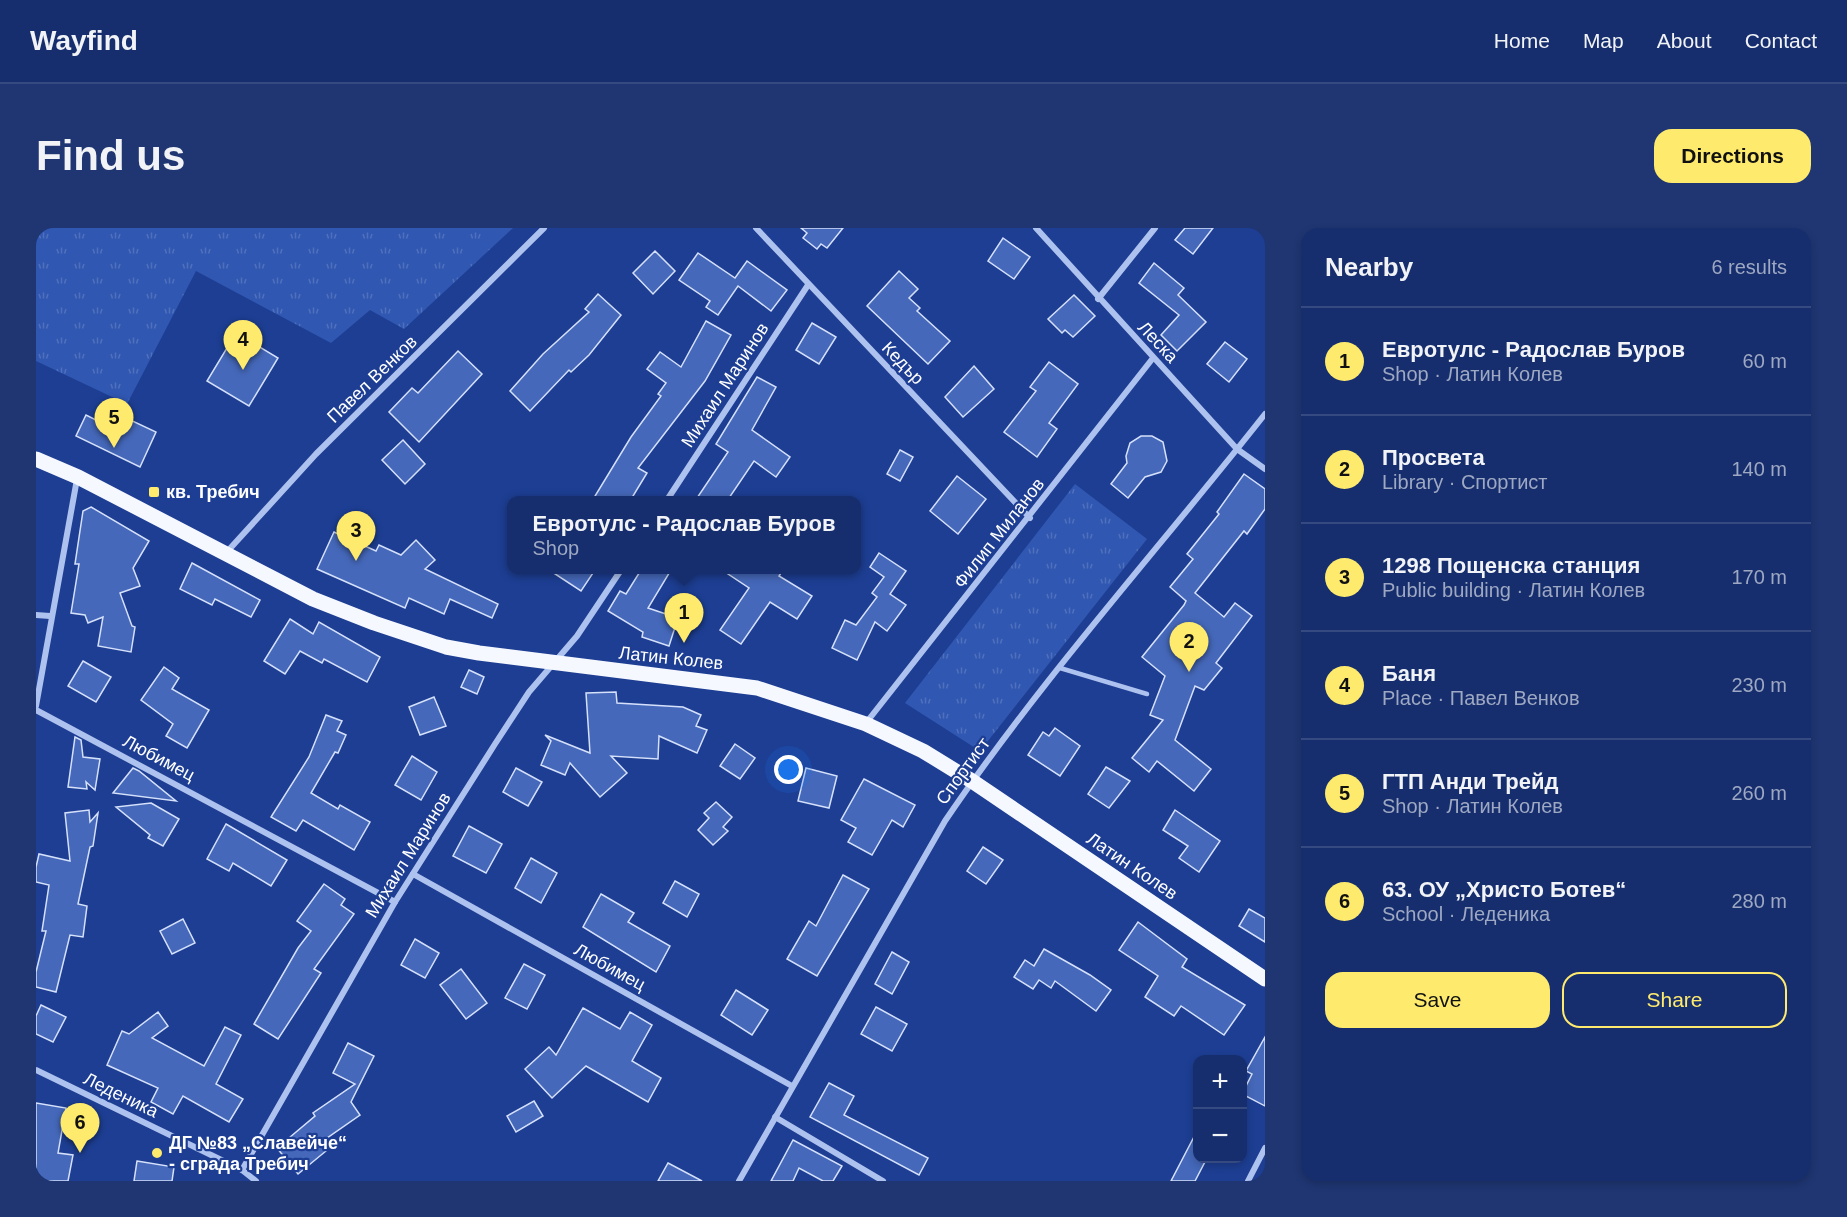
<!DOCTYPE html>
<meta charset="utf-8">
<style>
body{margin:0;font-family:Arial,sans-serif;background:#1f3673;color:#f1f3f6}
.controls{position:absolute;right:18px;bottom:18px;display:grid;overflow:hidden;border-radius:12px;box-shadow:0 3px 9px #0003}
.controls button{width:54px;height:54px;display:grid;place-items:center;padding:0;border:0;border-bottom:2px solid #354a81;background:#162e6e;color:#f1f3f6;font:30px sans-serif}
.you{position:absolute;left:753px;top:542px;width:21px;height:21px;margin:-15px;border:4px solid #fff;border-radius:50%;background:#1a73e8;box-shadow:0 0 0 9px #1a73e833}
.badge{display:grid;place-items:center;width:39px;height:39px;border-radius:50%;background:#feea6d;color:#111;font-size:20px;font-weight:700}
.pin{position:absolute;translate:-50% -50px;filter:drop-shadow(0 2px 3px #0008)}
.pin::after{content:'';position:absolute;top:32px;width:21px;height:18px;background:inherit;clip-path:polygon(0 0,100% 0,50% 100%)}
.popup{position:absolute;left:471px;top:268px;width:354px;height:78px;box-sizing:border-box;display:grid;place-content:center;border-radius:12px;background:#162e6e;filter:drop-shadow(0 2px 4px #0005);font-size:20px;white-space:nowrap;color:#9ea8c2}
.popup b{font-size:22px;color:#f1f3f6}
.popup::after{content:'';position:absolute;left:50%;top:100%;margin-left:-12px;border:12px solid transparent;border-top-color:#162e6e}
.list{margin:0;padding:0;list-style:none}
h2{display:flex;justify-content:space-between;align-items:center;height:78px;margin:0;padding:0 24px;font-size:26px}
h2 small{font-size:20px;font-weight:400;color:#9ea8c2}
.list li{display:grid;grid-template-columns:39px 1fr auto;gap:18px;align-items:center;box-sizing:border-box;height:108px;padding:0 24px;border-top:2px solid #354a81}
.list b{display:block;font-size:22px;white-space:nowrap}
.list p{margin:0;font-size:20px;white-space:nowrap;color:#9ea8c2}
.list em{font-size:20px;font-style:normal;color:#9ea8c2}
.actions{display:flex;gap:12px;padding:18px 24px}
.actions a{flex:1;padding:14px 0;border:2px solid #feea6d;border-radius:18px;text-align:center;font-size:21px;color:#feea6d}
.actions .main{background:#feea6d;color:#111}
.map{position:relative;flex:none;width:1229px;height:953px;overflow:hidden;border-radius:18px}
header{display:flex;align-items:center;gap:36px;box-sizing:border-box;height:84px;padding:0 30px;background:#162e6e;border-bottom:2px solid #354a81}
header strong{font-size:28px}
nav{display:flex;gap:33px;margin-inline-start:auto;font-size:21px}
.intro{display:flex;align-items:center;justify-content:space-between;box-sizing:border-box;height:144px;padding:0 36px}
h1{margin:0;font-size:42px}
.button{padding:15px 27px;border-radius:18px;background:#feea6d;color:#111;font-size:21px;font-weight:700}
main{display:flex;gap:36px;padding:0 36px}
aside{flex:1;background:#162e6e;border-radius:18px;box-shadow:0 3px 9px #0003}
.map>svg:first-child{display:block}
.grass{fill:url(#grass-tufts)}
.building{fill:#4568ba;stroke:#d5e0fa;stroke-width:1.5}
.lines{fill:none;stroke-linecap:round;stroke-linejoin:round}
.service{stroke:#aec2ef;stroke-width:4.5}
.minor{stroke:#aec2ef;stroke-width:6}
.primary{stroke:#f6f8ff;stroke-width:15}
.poi-dot{fill:#feea6d;stroke:#1d3e93;stroke-width:2}
.labels{text-anchor:middle;dominant-baseline:central;stroke-width:4.5;stroke-linejoin:round;paint-order:stroke}
.street-label{font-size:18px;fill:#fff;stroke:#1d3e93}
.poi-label{font-size:18px;font-weight:bold;fill:#fff;stroke:#1d3e93;text-anchor:start}
</style>
<header>
<strong>Wayfind</strong>
<nav><a>Home</a><a>Map</a><a>About</a><a>Contact</a></nav>
</header>
<div class="intro"><h1>Find us</h1><a class="button">Directions</a></div>
<main>
<div class="map">
<svg width="1229" height="953" viewBox="0 0 1229 953">
<defs>
<pattern id="grass-tufts" width="24" height="20" patternUnits="userSpaceOnUse" patternTransform="scale(1.5)"><rect width="24" height="20" fill="#3057b1"/><path d="M3 7l-1-3M5 7V3M7 7l1-3M15 17l-1-3M17 17v-4M19 17l1-3" fill="none" stroke="#4f70bd"/></pattern>
</defs>
<rect width="100%" height="100%" fill="#1d3e93"/>
<!-- grass -->
<g class="grass">
<polygon points="0,0 477,0 368,101 334,82 295,115 160,43 91,176 0,133"/>
<polygon points="1039,256 1111,311 944,523 869,475"/>
</g>
<!-- building -->
<g class="building">
<polygon points="765,0 807,0 791,20 785,16 781,21 767,10 771,5"/>
<polygon points="1149,0 1177,0 1157,26 1139,12"/>
<polygon points="967,10 994,29 978,51 952,33"/>
<polygon points="619,23 639,43 617,66 597,45"/>
<polygon points="662,25 699,50 711,33 751,62 735,83 702,58 682,87 670,79 674,73 643,52"/>
<polygon points="1118,35 1148,60 1142,67 1170,94 1141,123 1125,107 1143,87 1103,55"/>
<polygon points="863,43 882,61 873,70 884,80 881,83 914,113 892,136 831,78"/>
<polygon points="562,66 585,87 553,127 535,144 533,142 494,183 474,163 507,126 553,84 549,81"/>
<polygon points="1038,67 1059,88 1037,109 1029,102 1026,105 1012,91"/>
<polygon points="670,93 695,107 669,153 602,240 611,245 594,273 556,273 595,209 625,168 622,166 630,155 611,141 624,124 645,139"/>
<polygon points="776,95 800,109 783,136 760,122"/>
<polygon points="200,105 242,130 213,178 171,153"/>
<polygon points="1189,114 1211,131 1193,154 1171,136"/>
<polygon points="422,123 446,146 383,214 353,184 376,160 382,165"/>
<polygon points="1013,134 1042,156 1013,195 1021,201 1001,229 968,204 1000,163 994,159"/>
<polygon points="938,138 958,161 927,189 909,169"/>
<polygon points="721,149 740,159 716,202 754,229 740,249 718,233 691,273 659,273 692,224 680,216"/>
<polygon points="71,181 120,204 104,239 40,208 50,187 64,194"/>
<polygon points="1105,208 1116,208 1127,214 1131,233 1125,244 1109,249 1092,270 1075,256 1091,235 1090,228 1094,215"/>
<polygon points="367,212 389,236 369,256 346,232"/>
<polygon points="864,222 877,229 864,253 851,246"/>
<polygon points="1208,246 1229,261 1229,281 1211,306 1208,303 1159,365 1188,389 1199,375 1216,388 1180,435 1186,440 1168,462 1159,458 1139,512 1175,541 1158,563 1121,533 1113,544 1096,530 1127,492 1114,487 1129,448 1106,429 1148,377 1150,373 1134,359 1157,331 1151,326 1183,286 1181,284"/>
<polygon points="921,248 950,271 922,306 894,283"/>
<polygon points="55,279 113,313 97,340 104,358 84,365 96,398 99,399 95,424 62,418 67,389 52,395 49,387 35,385 43,336 39,336 47,283"/>
<polygon points="298,304 340,323 343,317 365,327 380,312 399,332 389,341 462,376 456,390 414,371 408,386 373,370 369,380 281,341"/>
<polygon points="843,325 870,343 854,366 870,377 851,403 839,394 821,432 796,420 809,392 820,397 841,369 836,365 848,349 834,339"/>
<polygon points="156,335 224,372 215,389 179,371 176,377 144,361"/>
<polygon points="513,342 559,342 545,363"/>
<polygon points="605,342 635,342 612,380 642,390 633,418 606,409 607,404 572,383 584,363 590,366"/>
<polygon points="686,342 747,342 743,348 776,368 761,391 734,374 705,416 684,402 713,360"/>
<polygon points="254,391 277,406 283,394 344,429 331,454 288,431 286,435 264,423 249,446 228,433"/>
<polygon points="47,433 75,449 60,474 32,458"/>
<polygon points="128,439 143,450 136,461 173,482 151,520 130,508 137,496 105,472"/>
<polygon points="433,442 448,449 441,466 425,459"/>
<polygon points="580,464 581,475 647,479 665,487 660,498 671,502 661,525 623,508 622,531 575,528 591,545 564,569 534,535 529,547 505,537 515,513 509,507 554,525 550,465"/>
<polygon points="398,469 410,498 384,507 373,479"/>
<polygon points="290,487 306,493 301,503 310,507 302,525 299,524 275,565 302,581 304,577 334,594 318,622 267,592 260,603 235,589 273,529"/>
<polygon points="1019,500 1044,518 1024,548 992,527 1007,504 1013,508"/>
<polygon points="39,509 45,512 47,529 64,531 59,562 50,554 51,561 32,559"/>
<polygon points="699,516 719,530 704,551 684,538"/>
<polygon points="376,528 401,544 385,572 359,557"/>
<polygon points="1070,539 1094,553 1073,580 1052,566"/>
<polygon points="97,540 103,543 140,573 77,565"/>
<polygon points="480,540 506,554 492,578 467,564"/>
<polygon points="770,540 801,548 793,580 762,573"/>
<polygon points="828,551 879,577 867,599 856,592 836,627 812,614 820,600 805,592"/>
<polygon points="680,574 696,589 687,599 692,603 677,617 662,602 673,590 668,585"/>
<polygon points="115,575 143,591 127,618 112,610 114,607 80,579"/>
<polygon points="53,582 54,594 62,585 57,618 54,619 42,676 51,678 47,709 34,707 20,764 0,759 0,744 10,703 6,703 13,657 0,654 0,639 3,626 34,633 29,585"/>
<polygon points="1139,582 1184,613 1163,644 1143,630 1152,618 1127,602"/>
<polygon points="190,596 251,632 235,658 197,635 193,643 171,631"/>
<polygon points="433,598 466,616 450,645 417,628"/>
<polygon points="947,619 967,632 950,656 931,643"/>
<polygon points="495,630 521,645 505,675 479,660"/>
<polygon points="807,647 833,661 781,748 751,731 773,693 780,698"/>
<polygon points="639,653 663,666 651,689 627,675"/>
<polygon points="288,656 309,671 305,677 318,686 278,741 285,745 242,811 218,796 262,720 275,703 261,693"/>
<polygon points="565,666 598,685 592,694 634,718 620,744 547,699"/>
<polygon points="1213,681 1229,690 1229,714 1203,698"/>
<polygon points="147,691 159,715 136,726 124,703"/>
<polygon points="1102,694 1151,731 1146,739 1209,777 1188,807 1145,778 1138,788 1109,769 1122,748 1083,722"/>
<polygon points="379,711 403,725 389,750 365,737"/>
<polygon points="1008,721 1054,747 1075,762 1060,783 1019,753 1015,760 1003,752 997,761 978,749 989,732 998,738"/>
<polygon points="856,724 873,734 856,766 839,756"/>
<polygon points="488,736 509,747 491,781 469,770"/>
<polygon points="425,741 451,775 430,791 404,757"/>
<polygon points="700,762 732,782 716,807 685,787"/>
<polygon points="5,777 30,789 17,814 0,806 0,788"/>
<polygon points="840,779 871,796 856,823 825,806"/>
<polygon points="547,780 584,801 594,784 616,797 596,833 625,850 612,874 550,838 516,870 489,841 513,819 520,827"/>
<polygon points="122,784 132,798 116,810 168,838 189,799 205,807 180,856 207,871 193,894 147,868 137,886 115,874 122,860 71,837 86,803 93,806"/>
<polygon points="1229,809 1229,878 1206,866 1216,846 1210,843"/>
<polygon points="312,815 338,828 315,874 324,887 284,915 290,923 262,946 241,920 279,888 277,885 319,856 297,845"/>
<polygon points="793,855 818,868 808,887 892,930 883,947 774,889"/>
<polygon points="498,873 507,888 480,904 471,888"/>
<polygon points="0,875 30,880 22,925 37,927 32,953 0,953"/>
<polygon points="1161,903 1161,930 1171,930 1159,953 1135,953"/>
<polygon points="757,912 806,938 797,953 787,953 763,940 757,953 735,953"/>
<polygon points="101,933 138,939 136,953 98,953"/>
<polygon points="632,935 666,953 622,953"/>
</g>
<g class="lines">
<!-- service -->
<polyline class="service" points="1024,440 1111,466"/>
<!-- minor -->
<g class="minor">
<polyline points="720,0 994,290"/>
<polyline points="1000,0 1201,221 1229,241"/>
<polyline points="1062,71 1119,0"/>
<polyline points="631,272 772,57"/>
<polyline points="189,326 280,226 508,0"/>
<polyline points="0,387 14,388"/>
<polyline points="0,478 41,251"/>
<polyline points="0,482 359,674"/>
<polyline points="830,495 1117,130"/>
<polyline points="377,646 756,858"/>
<polyline points="0,842 206,942 220,953"/>
<polyline points="739,889 847,953"/>
<polyline points="206,942 359,674 459,516 493,464 541,408 585,342"/>
<path d="M703 953 909 593C1006 450 1122 322 1229 186"/>
<polyline points="1212,953 1229,920"/>
</g>
<!-- primary -->
<polyline class="primary" points="0,231 42,249 277,371 338,395 410,419 443,425 721,460 830,496 887,523 936,553 1229,751"/>
</g>
<!-- markers -->
<g class="poi-dot">
<rect x="112" y="258" width="12" height="12" rx="3"/>
<circle cx="121" cy="925" r="6"/>
</g>
<g class="labels">
<!-- street labels -->
<g class="street-label">
<text transform="translate(1122 114) rotate(47)">Леска</text>
<text transform="translate(867 135) rotate(46)">Кедър</text>
<text transform="translate(336 151) rotate(-44)">Павел Венков</text>
<text transform="translate(689 157) rotate(-57)">Михаил Маринов</text>
<text transform="translate(963 305) rotate(-52)">Филип Миланов</text>
<text transform="translate(635 430) rotate(6)">Латин Колев</text>
<text transform="translate(123 530) rotate(28)">Любимец</text>
<text transform="translate(927 543) rotate(-54)">Спортист</text>
<text transform="translate(372 627) rotate(-58)">Михаил Маринов</text>
<text transform="translate(1096 638) rotate(34)">Латин Колев</text>
<text transform="translate(574 739) rotate(29)">Любимец</text>
<text transform="translate(85 867) rotate(26)">Леденика</text>
</g>
<!-- poi labels -->
<g class="poi-label">
<text x="130" y="264">кв. Требич</text>
<text x="133" y="915">ДГ №83 „Славейче“<tspan x="133" dy="21">- сграда Требич</tspan></text>
</g>
</g>
</svg>
<div class="controls">
<button>+</button>
<button>−</button>
</div>
<div class="you"></div>
<div class="pin badge" style="left:648px;top:415px">1</div>
<div class="popup"><b>Евротулс - Радослав Буров</b>Shop</div>
<div class="pin badge" style="left:1153px;top:444px">2</div>
<div class="pin badge" style="left:320px;top:333px">3</div>
<div class="pin badge" style="left:207px;top:142px">4</div>
<div class="pin badge" style="left:78px;top:220px">5</div>
<div class="pin badge" style="left:44px;top:925px">6</div>
</div>
<aside>
<h2>Nearby<small>6 results</small></h2>
<ul class="list">
<li><span class="badge">1</span><div><b>Евротулс - Радослав Буров</b><p>Shop · Латин Колев</p></div><em>60 m</em></li>
<li><span class="badge">2</span><div><b>Просвета</b><p>Library · Спортист</p></div><em>140 m</em></li>
<li><span class="badge">3</span><div><b>1298 Пощенска станция</b><p>Public building · Латин Колев</p></div><em>170 m</em></li>
<li><span class="badge">4</span><div><b>Баня</b><p>Place · Павел Венков</p></div><em>230 m</em></li>
<li><span class="badge">5</span><div><b>ГТП Анди Трейд</b><p>Shop · Латин Колев</p></div><em>260 m</em></li>
<li><span class="badge">6</span><div><b>63. ОУ „Христо Ботев“</b><p>School · Леденика</p></div><em>280 m</em></li>
</ul>
<div class="actions"><a class="main">Save</a><a>Share</a></div>
</aside>
</main>
